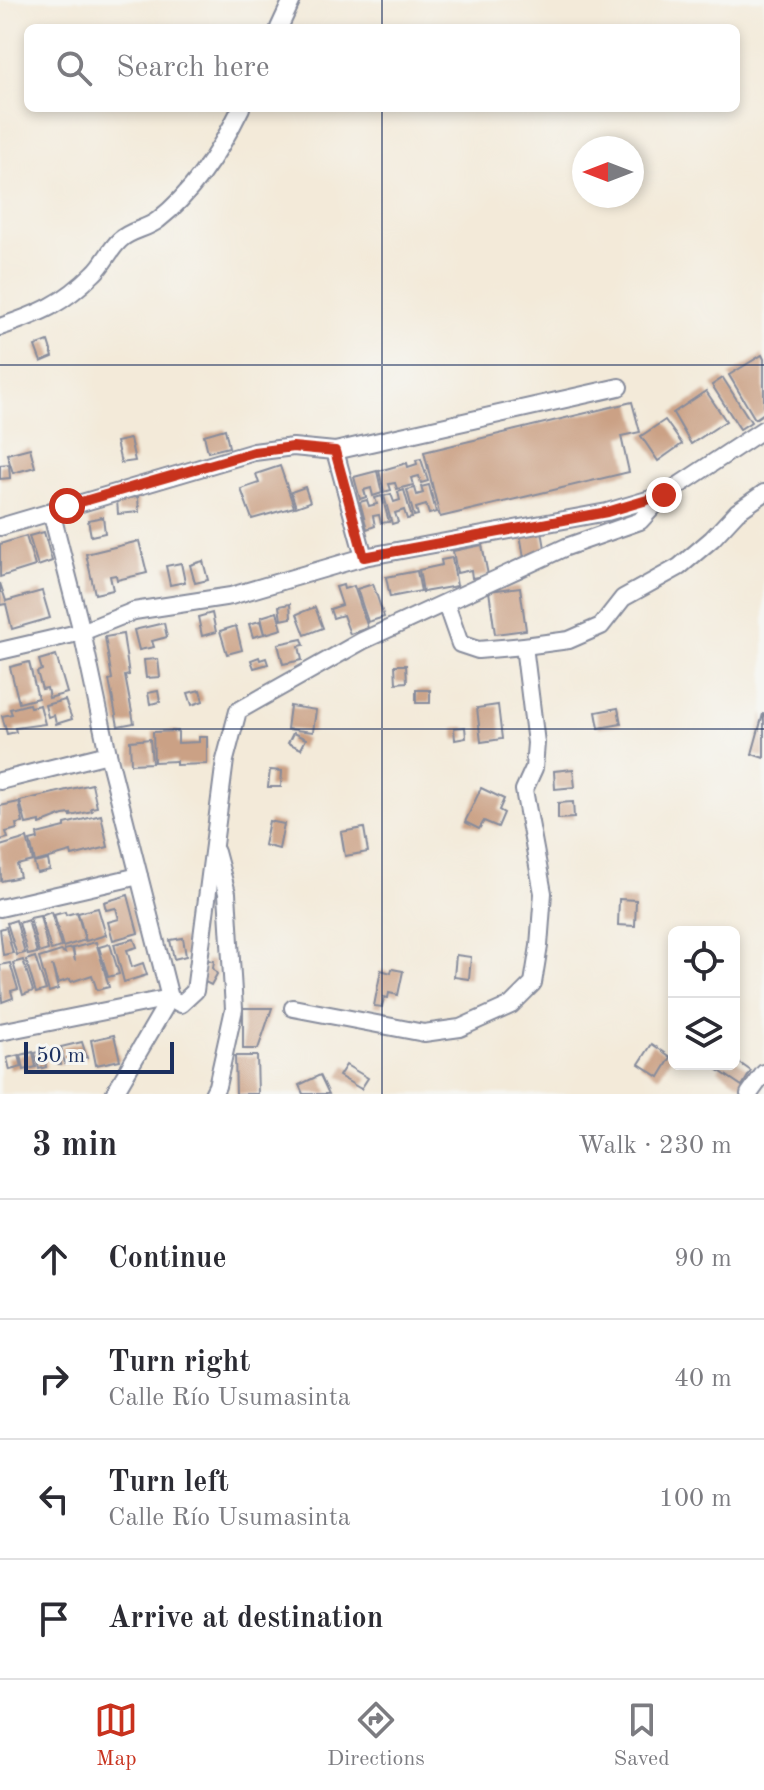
<!DOCTYPE html>
<meta charset="utf-8">
<style>
body{margin:0;font-family:"Old Standard TT",serif;background:#f7f7f7;color:#2b2b33}
.controls{position:absolute;right:24px;bottom:24px;display:grid;overflow:hidden;border-radius:12px;box-shadow:0 4px 12px #0003}
.controls button{width:72px;height:72px;display:grid;place-items:center;padding:0;border:0;border-bottom:2px solid #e1e1e2;background:#fff;color:#2b2b33;font:40px sans-serif}
.compass{position:absolute;left:572px;top:136px;width:72px;height:72px;border-radius:50%;background:#fff;box-shadow:0 4px 12px #0003;rotate:270deg}
.scale{position:absolute;left:24px;bottom:20px;width:150px;box-sizing:border-box;padding-left:8px;border:4px solid #1b2f5e;border-top:0;font-size:22px;line-height:28px;white-space:nowrap;color:#1b2f5e;-webkit-text-stroke:6px #f6f6f2;paint-order:stroke}
.stop{position:absolute;width:24px;height:24px;margin:-18px;border:6px solid #c8321e;border-radius:50%;background:#fff}
.stop.end{background:#c8321e;border-color:#fff;box-shadow:0 2px 8px #0008}
.list{margin:0;padding:0;list-style:none}
h2{display:flex;justify-content:space-between;align-items:center;height:104px;margin:0;padding:0 32px;font-size:34px}
h2 small{font-size:26px;font-weight:400;color:#7c7c81}
.list li{display:grid;grid-template-columns:52px 1fr auto;gap:24px;align-items:center;box-sizing:border-box;height:120px;padding:0 32px;border-top:2px solid #e1e1e2}
.list b{display:block;font-size:30px;white-space:nowrap}
.list p{margin:0;font-size:26px;white-space:nowrap;color:#7c7c81}
.list em{font-size:26px;font-style:normal;color:#7c7c81}
.icon{flex:none;width:44px;height:44px;fill:none;stroke:currentColor;stroke-width:2;stroke-linecap:round;stroke-linejoin:round}
.map{position:relative;flex:none;width:764px;height:1094px;overflow:hidden}
.search{position:absolute;background:#fff;box-shadow:0 4px 12px #0003;left:24px;right:24px;top:24px;height:88px;display:flex;align-items:center;gap:20px;box-sizing:border-box;padding:0 28px;border-radius:12px;color:#7c7c81;font-size:30px}
.sheet{height:584px;background:#fff}
nav{display:flex;justify-content:space-around;align-items:center;box-sizing:border-box;height:112px;border-top:2px solid #e1e1e2;background:#fff;font-size:22px;color:#7c7c81}
nav a{display:grid;justify-items:center;gap:4px}
nav .on{color:#c8321e}
.map>svg:first-child{display:block}
.building{fill:#cba185}
.lines{fill:none;stroke-linecap:round;stroke-linejoin:round}
.minor-casing{stroke:#878c9c;stroke-width:20}
.minor{stroke:#fff;stroke-width:16}
.route{stroke:#c8321e;stroke-width:10}
.grid{fill:none;stroke:#1b2f5e;stroke-width:2;stroke-opacity:0.55}
</style>
<div class="map">
<svg width="764" height="1094" viewBox="0 0 764 1094">
<rect width="100%" height="100%" fill="#f6f6f2"/>
<filter id="ink" filterUnits="userSpaceOnUse"><feTurbulence type="fractalNoise" baseFrequency=".0125" numOctaves="2"/><feDisplacementMap in="SourceGraphic" scale="16" xChannelSelector="R" yChannelSelector="G"/><feConvolveMatrix kernelMatrix="1 2 1 2 8 2 1 2 1" color-interpolation-filters="sRGB"/></filter>
<filter id="wash" filterUnits="userSpaceOnUse"><feTurbulence type="fractalNoise" baseFrequency=".006" numOctaves="4" result="noise"/><feDisplacementMap in="SourceGraphic" scale="32" xChannelSelector="R" yChannelSelector="G"/><feGaussianBlur stdDeviation="1.8" result="paint"/><feColorMatrix in="noise" values="0 0 0 0 0 0 0 0 0 0 0 0 0 0 0 0 0 1.4 0 .05"/><feComposite in="paint" operator="in"/></filter>
<g filter="url(#wash)">
<rect width="100%" height="100%" fill="#f3ead9"/>
<g id="blocks">
<!-- building -->
<g class="building">
<polygon points="48,341 53,357 41,362 35,346"/>
<polygon points="762,355 764,359 764,413 755,419 729,375"/>
<polygon points="723,378 751,422 740,429 712,385"/>
<polygon points="706,391 726,421 691,444 673,413"/>
<polygon points="632,402 640,432 621,436 629,472 440,517 424,452"/>
<polygon points="665,420 682,444 658,461 641,436"/>
<polygon points="225,429 229,447 208,452 204,435"/>
<polygon points="130,439 135,461 121,463 116,442"/>
<polygon points="30,448 35,467 13,473 7,454"/>
<polygon points="421,459 428,481 421,483 419,476 411,478 413,485 397,489 395,483 389,484 391,490 384,492 379,471 407,463 408,467 417,464 416,460"/>
<polygon points="9,464 10,478 0,479 0,465"/>
<polygon points="280,466 294,507 252,519 241,489 259,483 256,474"/>
<polygon points="377,471 382,493 373,496 371,488 364,490 366,497 360,499 354,477"/>
<polygon points="429,485 436,512 429,514 426,505 416,508 418,515 414,516 407,490 415,488 417,495 423,493 421,487"/>
<polygon points="305,487 310,502 296,507 291,492"/>
<polygon points="404,490 412,518 407,519 404,510 395,513 398,522 392,524 384,496 391,494 394,502 400,500 398,492"/>
<polygon points="382,496 389,522 381,523 379,515 373,516 375,526 367,529 360,502 367,500 369,506 377,504 375,498"/>
<polygon points="138,497 139,512 118,514 117,499"/>
<polygon points="103,517 105,533 91,536 88,520"/>
<polygon points="542,531 546,554 524,558 520,534"/>
<polygon points="44,532 52,561 38,566 29,536"/>
<polygon points="26,536 35,566 0,577 0,544"/>
<polygon points="139,541 147,573 117,580 116,575 110,576 113,590 95,594 86,554"/>
<polygon points="482,545 488,575 472,578 471,570 457,573 453,551"/>
<polygon points="452,558 457,586 423,592 419,570 442,565 441,560"/>
<polygon points="203,561 208,580 195,583 190,565"/>
<polygon points="181,563 185,582 170,585 166,566"/>
<polygon points="417,571 421,591 390,597 386,577"/>
<polygon points="0,583 6,601 42,591 50,618 12,629 6,604 0,605"/>
<polygon points="373,584 384,617 368,622 357,589"/>
<polygon points="343,585 344,589 354,586 368,628 350,634 343,615 333,618 330,609 342,605 336,587"/>
<polygon points="520,587 526,630 495,634 489,591"/>
<polygon points="290,604 291,618 281,620 279,606"/>
<polygon points="315,607 323,628 305,635 297,614"/>
<polygon points="277,612 282,629 265,634 261,617"/>
<polygon points="212,613 216,632 202,636 198,617"/>
<polygon points="260,621 264,634 253,637 249,624"/>
<polygon points="164,623 167,637 152,641 154,647 139,650 134,630"/>
<polygon points="236,626 242,650 227,654 220,631"/>
<polygon points="123,634 129,675 125,676 134,723 118,726 109,680 112,679 105,637"/>
<polygon points="302,639 304,645 299,646 302,660 283,664 278,644"/>
<polygon points="56,655 67,693 49,698 47,688 42,689 37,672 42,670 39,660"/>
<polygon points="259,657 260,660 266,658 268,664 254,668 251,660"/>
<polygon points="158,659 160,677 146,678 144,660"/>
<polygon points="29,662 38,698 19,703 10,667"/>
<polygon points="395,665 406,665 407,682 396,683"/>
<polygon points="200,690 203,701 192,705 188,693"/>
<rect x="416" y="690" width="14" height="13"/>
<polygon points="158,691 160,702 150,704 148,693"/>
<polygon points="65,700 72,719 56,724 54,715 48,717 45,705"/>
<polygon points="29,704 30,707 40,705 45,724 15,728 16,732 7,734 2,716 12,714 10,709"/>
<polygon points="498,705 502,739 481,742 477,708"/>
<polygon points="290,706 316,710 313,732 287,729"/>
<polygon points="618,708 621,724 599,728 596,712"/>
<polygon points="763,714 764,714 764,758 752,754"/>
<polygon points="465,727 466,738 455,740 454,728"/>
<polygon points="178,731 178,743 199,742 199,737 207,737 207,764 176,765 176,761 154,762 153,732"/>
<polygon points="293,733 306,739 301,749 288,743"/>
<polygon points="150,739 152,763 131,764 130,741"/>
<polygon points="573,769 575,787 555,789 554,771"/>
<polygon points="270,770 282,771 281,787 268,787"/>
<polygon points="92,784 97,807 91,808 92,811 71,816 71,814 63,815 40,824 40,821 26,824 20,801"/>
<polygon points="481,788 504,799 499,810 504,813 498,827 484,821 479,829 465,822"/>
<polygon points="19,802 23,823 16,824 17,829 6,832 8,838 0,840 0,806"/>
<polygon points="573,802 574,818 558,819 558,803"/>
<polygon points="101,815 108,847 72,856 71,852 35,862 30,841 38,839 37,834 65,827 65,824"/>
<polygon points="269,821 284,824 279,849 264,845"/>
<polygon points="364,828 368,852 345,856 341,832"/>
<polygon points="27,838 33,861 17,865 20,877 1,881 0,846"/>
<polygon points="48,860 50,870 37,873 34,863"/>
<polygon points="128,895 138,933 113,940 108,922 119,919 116,908 106,910 104,902"/>
<polygon points="619,899 636,900 635,926 618,925"/>
<polygon points="98,908 106,935 86,941 78,913"/>
<polygon points="51,912 61,947 51,950 41,916"/>
<polygon points="65,912 66,915 77,912 85,940 63,947 54,915"/>
<polygon points="40,916 48,950 39,953 30,918"/>
<polygon points="16,920 25,953 17,955 7,923"/>
<polygon points="28,920 37,953 28,955 19,923"/>
<polygon points="6,927 13,953 3,955 0,929"/>
<polygon points="183,938 186,956 174,959 170,940"/>
<polygon points="134,939 137,947 127,950 132,967 143,963 147,975 124,982 114,944"/>
<polygon points="96,942 109,987 97,990 92,975 71,982 70,979 58,983 52,965 58,989 49,992 39,958 61,951 65,953 64,950 72,948 75,961 73,948"/>
<polygon points="110,944 119,974 108,977 99,947"/>
<polygon points="456,955 471,957 469,979 454,977"/>
<polygon points="35,957 46,990 36,993 26,960"/>
<polygon points="23,960 33,991 23,995 13,963"/>
<polygon points="206,960 214,961 213,968 217,974 211,985 203,981"/>
<polygon points="10,963 18,989 11,991 13,998 2,1002 0,965"/>
<polygon points="392,969 403,971 398,995 389,993 388,998 384,997 382,1007 374,1006 381,970 391,973"/>
<polygon points="243,1008 272,1008 258,1049 243,1049"/>
<polygon points="114,1035 120,1060 96,1065 91,1040"/>
<polygon points="82,1042 87,1058 65,1064 61,1047"/>
<polygon points="652,1044 671,1057 659,1077 639,1064"/>
<polygon points="57,1048 61,1064 58,1064 53,1058 45,1061 46,1067 39,1069 35,1053"/>
<polygon points="33,1052 36,1067 24,1070 21,1055"/>
<polygon points="19,1055 22,1067 10,1070 7,1058"/>
<polygon points="235,1056 257,1056 258,1094 236,1094"/>
<polygon points="734,1059 751,1071 742,1086 718,1070 721,1064 734,1064"/>
<polygon points="346,1065 368,1078 361,1089 339,1076"/>
<polygon points="320,1075 329,1094 303,1094 299,1085"/>
</g>
</g>
</g>
<g filter="url(#ink)">
<use href="#blocks" fill-opacity="0" stroke="#878c9c" stroke-width="2"/>
<g class="lines">
<!-- minor casing -->
<g class="minor-casing">
<g id="minor">
<polyline points="279,28 292,0"/>
<path d="M0 327C41 313 63 304 94 273 104 264 110 249 120 240 130 230 147 229 158 220 194 192 221 149 241 108"/>
<polyline points="335,451 364,557"/>
<polyline points="51,511 82,632 108,754 170,998 114,1094"/>
<polyline points="0,527 254,452 293,447 335,451 619,387"/>
<polyline points="446,604 460,644 478,650 524,646 569,640 601,626 623,598 679,567 712,539 737,512 764,493"/>
<polyline points="0,651 82,632 134,611 231,596 364,557 607,512 664,495 764,429"/>
<polyline points="0,781 108,754"/>
<polyline points="0,908 139,876"/>
<polyline points="293,1008 424,1033 460,1028 511,1005 533,983 539,946 543,893 524,790 534,768 536,743 524,646"/>
<polyline points="0,1032 170,998 181,1004 195,991 225,760 238,711 362,641 566,547 640,521 664,495"/>
<polyline points="213,1094 217,1086 234,1009 227,893 216,852"/>
<polyline points="749,1094 764,1073"/>
</g>
</g>
<!-- minor -->
<use href="#minor" class="minor"/>
</g>
</g>
<g class="lines" filter="url(#ink)">
<!-- route -->
<polyline class="route" points="67,506 254,452 293,447 335,451 364,557 607,512 664,495"/>
</g>
<!-- grid -->
<path class="grid" d="M382 0V28M382 108V1094M0 365H764M0 729H764"/>
</svg>
<div class="controls">
<button><svg class="icon" aria-label="locate" viewBox="0 0 24 24"><circle cx="12" cy="12" r="6"/><path d="M12 2v4M12 18v4M2 12h4M18 12h4"/></svg></button>
<button><svg class="icon" aria-label="layers" viewBox="0 0 24 24"><path d="M12 4l9 5-9 5-9-5zM3 14l9 5 9-5"/></svg></button>
</div>
<svg class="compass" viewBox="-18 -18 36 36"><path d="M0-13l5 13h-10z" fill="#e53935"/><path d="M0 13l5-13h-10z" fill="#7c7c81"/></svg>
<div class="scale">50 m</div>
<div class="stop" style="left:67px;top:506px"></div>
<div class="stop end" style="left:664px;top:495px"></div>
<div class="search"><svg class="icon" aria-label="search" viewBox="0 0 24 24"><circle cx="10" cy="10" r="6"/><path d="M15 15l6 6"/></svg>Search here</div>
</div>
<section class="sheet">
<h2>3 min<small>Walk · 230 m</small></h2>
<ul class="list">
<li><svg class="icon" aria-label="ahead" viewBox="0 0 24 24"><path d="M12 20V5M6 11l6-6 6 6"/></svg><div><b>Continue</b></div><em>90 m</em></li>
<li><svg class="icon" aria-label="right" viewBox="0 0 24 24"><path d="M7 20v-9h11M14 6l5 5-5 5"/></svg><div><b>Turn right</b><p>Calle Río Usumasinta</p></div><em>40 m</em></li>
<li><svg class="icon" aria-label="left" viewBox="0 0 24 24"><path d="M17 20v-9H6M10 6l-5 5 5 5"/></svg><div><b>Turn left</b><p>Calle Río Usumasinta</p></div><em>100 m</em></li>
<li><svg class="icon" aria-label="arrive" viewBox="0 0 24 24"><path d="M6 21V4h12l-3 4 3 4H6"/></svg><div><b>Arrive at destination</b></div></li>
</ul>
</section>
<nav>
<a class="on"><svg class="icon" aria-label="map" viewBox="0 0 24 24"><path d="M3 6l6-2 6 2 6-2v14l-6 2-6-2-6 2zM9 4v14M15 6v14"/></svg>Map</a>
<a><svg class="icon" aria-label="directions" viewBox="0 0 24 24"><path d="M12 3l9 9-9 9-9-9zM9 14v-3h6M13 9l2 2-2 2"/></svg>Directions</a>
<a><svg class="icon" aria-label="saved" viewBox="0 0 24 24"><path d="M7 4h10v16l-5-4-5 4z"/></svg>Saved</a>
</nav>
